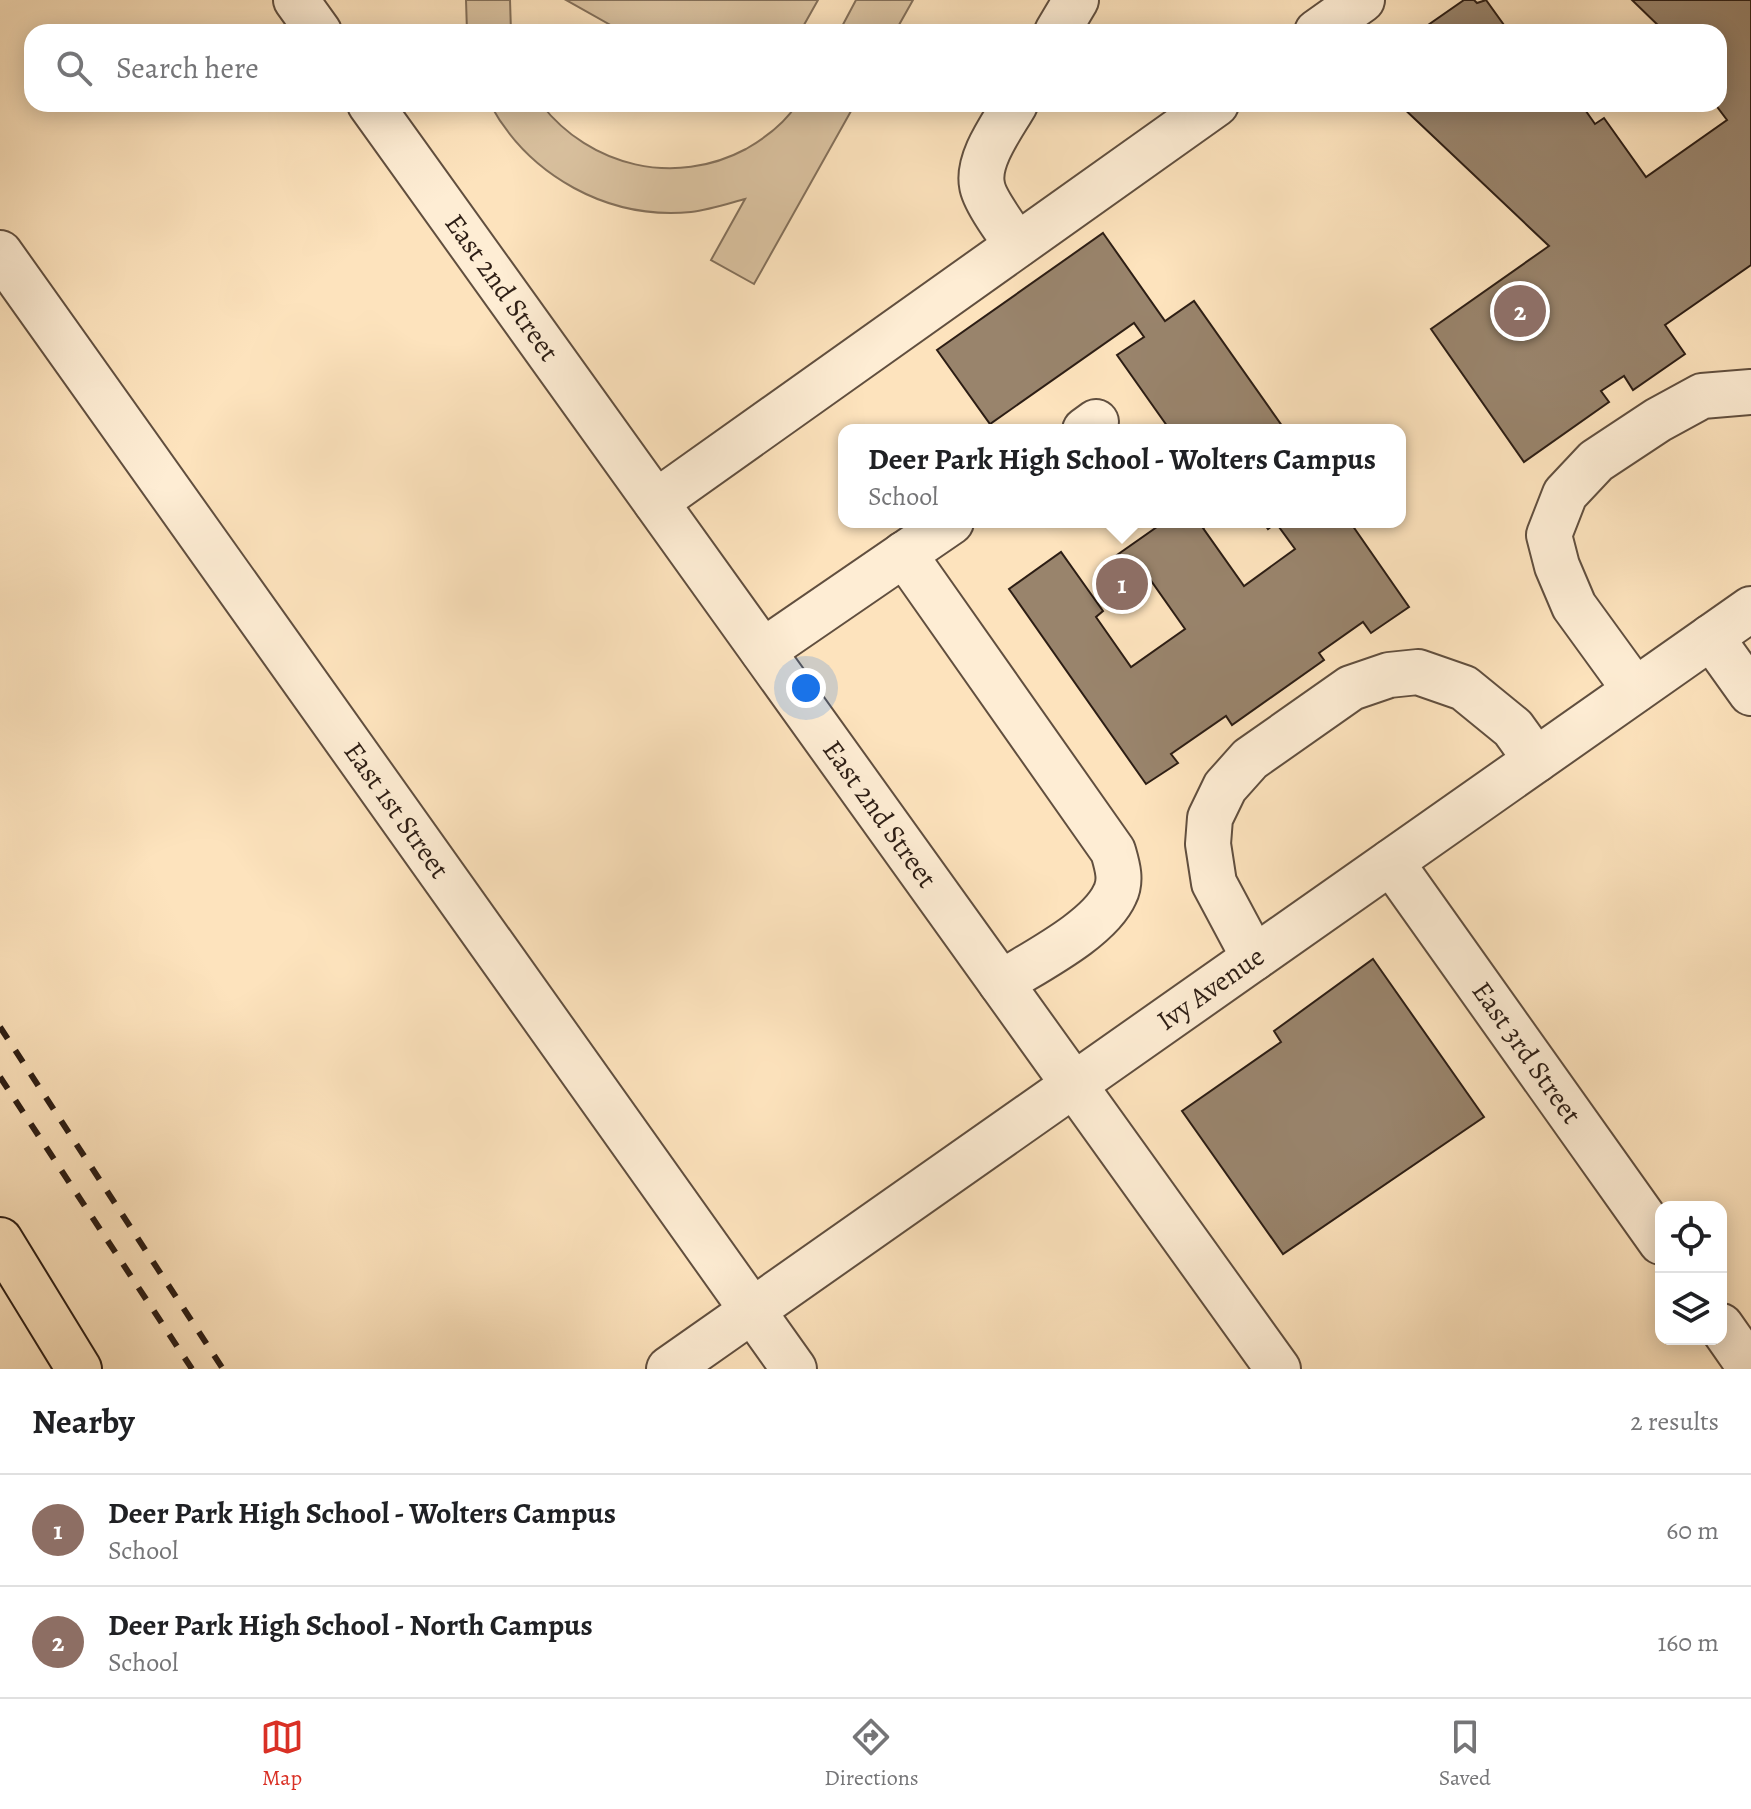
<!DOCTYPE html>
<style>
body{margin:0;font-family:Alegreya,serif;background:#f2f2f2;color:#202124}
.controls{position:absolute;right:24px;bottom:24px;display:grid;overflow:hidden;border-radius:16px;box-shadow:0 4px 20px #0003}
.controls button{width:72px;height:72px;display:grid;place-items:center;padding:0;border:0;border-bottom:2px solid #e0e0e0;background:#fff;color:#202124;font:40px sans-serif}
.you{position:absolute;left:806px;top:688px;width:28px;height:28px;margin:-20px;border:6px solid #fff;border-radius:50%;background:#1a73e8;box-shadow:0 0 0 12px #1a73e833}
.badge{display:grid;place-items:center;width:52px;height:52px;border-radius:50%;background:#d93025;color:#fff;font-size:26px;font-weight:700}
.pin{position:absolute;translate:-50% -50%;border:4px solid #fff;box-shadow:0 2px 8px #0006}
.popup{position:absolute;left:838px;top:424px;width:568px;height:104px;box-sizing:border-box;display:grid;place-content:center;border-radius:16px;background:#fff;filter:drop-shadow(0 2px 6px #0005);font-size:26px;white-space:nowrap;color:#757577}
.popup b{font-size:30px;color:#202124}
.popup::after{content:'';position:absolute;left:50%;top:100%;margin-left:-16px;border:16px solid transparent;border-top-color:#fff}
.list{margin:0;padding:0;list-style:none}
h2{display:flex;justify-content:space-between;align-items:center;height:104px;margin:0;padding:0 32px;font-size:34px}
h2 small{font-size:26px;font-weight:400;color:#757577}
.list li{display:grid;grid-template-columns:52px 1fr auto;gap:24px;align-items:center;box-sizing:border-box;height:112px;padding:0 32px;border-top:2px solid #e0e0e0}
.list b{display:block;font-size:30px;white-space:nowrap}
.list p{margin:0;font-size:26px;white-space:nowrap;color:#757577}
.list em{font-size:26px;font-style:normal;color:#757577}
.icon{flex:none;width:44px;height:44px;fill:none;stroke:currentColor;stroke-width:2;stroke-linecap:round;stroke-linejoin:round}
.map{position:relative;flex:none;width:1751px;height:1369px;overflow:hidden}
.search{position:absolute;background:#fff;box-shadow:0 4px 20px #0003;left:24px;right:24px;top:24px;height:88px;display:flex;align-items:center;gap:20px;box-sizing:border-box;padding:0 28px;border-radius:24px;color:#757577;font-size:30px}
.sheet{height:328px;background:#fff}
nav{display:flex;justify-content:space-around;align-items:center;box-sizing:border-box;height:112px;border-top:2px solid #e0e0e0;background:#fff;font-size:22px;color:#757577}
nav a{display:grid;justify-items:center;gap:4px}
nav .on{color:#d93025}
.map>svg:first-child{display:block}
.green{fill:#dac2a0;stroke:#84705a;stroke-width:2}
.building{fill:#99846c;stroke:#2d1e15;stroke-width:2}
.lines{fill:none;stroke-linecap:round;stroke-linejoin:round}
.minor-casing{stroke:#614f3f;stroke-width:48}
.major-casing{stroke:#2d1e15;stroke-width:48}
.minor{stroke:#feedd4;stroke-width:44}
.major{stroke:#fde3bd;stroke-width:44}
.rail{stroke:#2d1e15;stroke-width:6;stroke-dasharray:14 14;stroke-linecap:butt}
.labels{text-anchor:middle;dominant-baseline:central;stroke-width:7;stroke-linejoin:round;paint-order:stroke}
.street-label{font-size:28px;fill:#2d1e15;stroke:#feedd4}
</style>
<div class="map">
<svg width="1751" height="1369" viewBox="0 0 1751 1369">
<rect width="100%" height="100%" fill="#fde3bd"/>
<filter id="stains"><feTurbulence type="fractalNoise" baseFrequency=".0025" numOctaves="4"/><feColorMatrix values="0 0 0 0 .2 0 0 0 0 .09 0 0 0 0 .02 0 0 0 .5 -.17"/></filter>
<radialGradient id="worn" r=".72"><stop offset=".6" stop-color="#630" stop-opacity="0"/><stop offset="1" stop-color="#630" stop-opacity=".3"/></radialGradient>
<!-- green -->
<g class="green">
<polygon points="466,0 510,0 511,32 467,32"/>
<polygon points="566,0 818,0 800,32 623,32"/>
<polygon points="856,0 913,0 895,32 839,32"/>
<path d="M490 104H541C590 167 675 187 746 149 765 138 785 123 797 104H855L754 284 711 260 745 199C727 204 709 210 691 212 608 220 529 176 490 104Z"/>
</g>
<!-- building -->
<g class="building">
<polygon points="1464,0 1474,0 1477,3 1486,0 1509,32 1418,32"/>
<polygon points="1632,0 1751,0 1751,265 1665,325 1685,354 1633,390 1624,376 1601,391 1609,402 1524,462 1431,329 1549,246 1399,104 1581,104 1595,124 1604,118 1646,177 1727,120 1715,104 1719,104 1719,32 1665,32"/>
<polygon points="1103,233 1165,321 1194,301 1285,430 1170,430 1117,355 1144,337 1134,323 990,424 937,350"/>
<polygon points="1164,522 1204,522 1207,526 1203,528 1244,586 1295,549 1276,523 1268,529 1263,522 1350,522 1409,607 1371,633 1363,622 1319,653 1324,660 1232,725 1226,716 1171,754 1178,763 1146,784 1009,589 1061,552 1103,611 1096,617 1131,667 1185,629 1142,568 1121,583 1107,562"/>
<polygon points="1373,959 1484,1117 1283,1254 1182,1111 1281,1042 1274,1031"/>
</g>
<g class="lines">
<!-- minor casing -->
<g class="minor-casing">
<g id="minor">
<polyline points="296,0 319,32"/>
<polyline points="1057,32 1076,0"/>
<polyline points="1317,32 1362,0"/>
<path id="s1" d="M370 104 1278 1369"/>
<path d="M1015 104C1003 125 977 159 982 185 984 200 1008 232 1017 245"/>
<path id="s2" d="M0 253 794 1369"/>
<polyline points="1085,430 1096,422"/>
<polyline points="656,502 1216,104"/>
<path d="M904 554 1113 851C1117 865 1122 880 1115 894 1099 930 1034 962 1001 983"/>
<polyline points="1711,637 1751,693"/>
<polyline points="763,651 951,522"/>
<polyline points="1635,690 1574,606 1557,566 1549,535 1565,494 1596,461 1658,420 1702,396 1751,392"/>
<path id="s3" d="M1391 862 1661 1242"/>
<polyline points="1254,958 1214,883 1208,844 1210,818 1225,787 1250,759 1351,688 1389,675 1418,672 1464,688 1513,728 1536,760"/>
<polyline points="1721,1326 1751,1369"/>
<path id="s4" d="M669 1369 1751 609"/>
</g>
</g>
<!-- major casing -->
<g class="major-casing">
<polyline id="major" points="0,1240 79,1369"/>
</g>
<!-- minor -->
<use href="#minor" class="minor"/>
<!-- major -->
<use href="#major" class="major"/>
<!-- rail -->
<g class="rail">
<polyline points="0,1027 223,1369"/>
<polyline points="0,1077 192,1369"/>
</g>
</g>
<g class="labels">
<!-- street labels -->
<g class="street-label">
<text stroke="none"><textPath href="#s1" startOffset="226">East 2nd Street</textPath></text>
<text stroke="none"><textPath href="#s2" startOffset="684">East 1st Street</textPath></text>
<text stroke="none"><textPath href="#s1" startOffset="874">East 2nd Street</textPath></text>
<text stroke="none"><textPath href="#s4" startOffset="662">Ivy Avenue</textPath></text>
<text stroke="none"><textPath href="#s3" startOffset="234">East 3rd Street</textPath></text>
</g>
</g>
<rect width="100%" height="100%" filter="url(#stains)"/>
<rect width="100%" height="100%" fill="url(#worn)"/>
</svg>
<div class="controls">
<button><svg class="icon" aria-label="locate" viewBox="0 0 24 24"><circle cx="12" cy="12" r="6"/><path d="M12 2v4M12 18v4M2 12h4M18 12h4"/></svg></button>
<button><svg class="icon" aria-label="layers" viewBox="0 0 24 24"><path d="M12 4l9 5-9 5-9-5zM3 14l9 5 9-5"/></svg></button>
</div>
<div class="you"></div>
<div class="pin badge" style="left:1122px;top:584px;background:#8d6e63">1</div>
<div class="popup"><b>Deer Park High School - Wolters Campus</b>School</div>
<div class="pin badge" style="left:1520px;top:311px;background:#8d6e63">2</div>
<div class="search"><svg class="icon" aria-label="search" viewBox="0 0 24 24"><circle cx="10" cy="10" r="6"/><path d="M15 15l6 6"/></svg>Search here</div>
</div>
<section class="sheet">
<h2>Nearby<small>2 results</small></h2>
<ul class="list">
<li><span class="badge" style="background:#8d6e63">1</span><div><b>Deer Park High School - Wolters Campus</b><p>School</p></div><em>60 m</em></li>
<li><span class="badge" style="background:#8d6e63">2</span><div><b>Deer Park High School - North Campus</b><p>School</p></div><em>160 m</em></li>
</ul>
</section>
<nav>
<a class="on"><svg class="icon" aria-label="map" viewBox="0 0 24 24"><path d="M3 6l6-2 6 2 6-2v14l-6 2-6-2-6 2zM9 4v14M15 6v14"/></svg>Map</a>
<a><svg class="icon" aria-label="directions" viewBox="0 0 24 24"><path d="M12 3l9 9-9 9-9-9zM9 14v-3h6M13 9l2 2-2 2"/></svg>Directions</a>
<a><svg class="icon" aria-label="saved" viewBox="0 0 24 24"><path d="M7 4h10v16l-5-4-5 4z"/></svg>Saved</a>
</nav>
